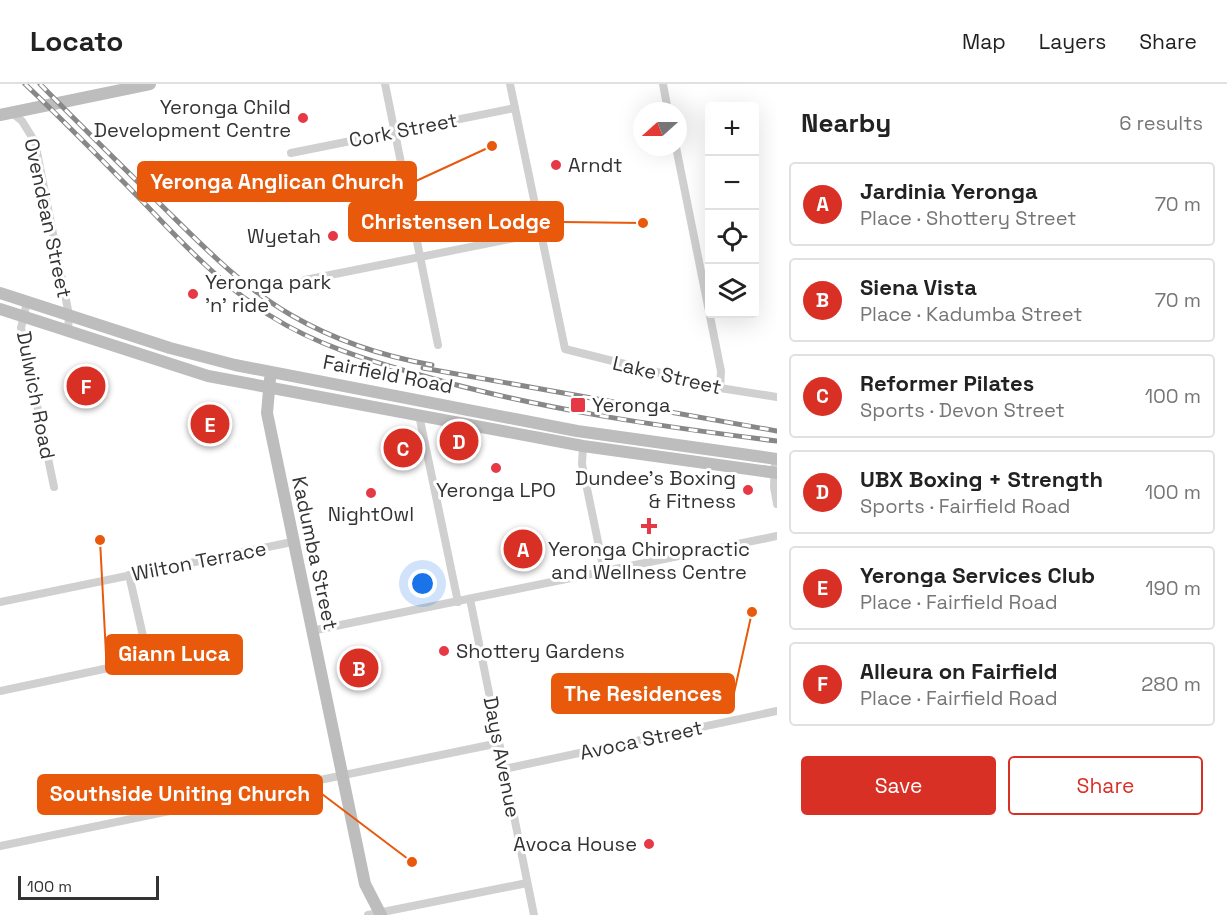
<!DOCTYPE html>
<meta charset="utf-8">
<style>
body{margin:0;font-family:"Space Grotesk",sans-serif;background:#f2f2f2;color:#222}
.controls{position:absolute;right:18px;top:18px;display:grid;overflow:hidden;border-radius:6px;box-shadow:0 6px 24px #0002}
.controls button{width:54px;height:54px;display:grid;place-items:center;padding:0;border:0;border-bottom:2px solid #e0e0e0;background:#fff;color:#222;font:30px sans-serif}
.compass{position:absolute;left:633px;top:18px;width:54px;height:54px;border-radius:50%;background:#fff;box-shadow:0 6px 24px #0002;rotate:249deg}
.scale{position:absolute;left:18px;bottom:15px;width:141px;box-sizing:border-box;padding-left:6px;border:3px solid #333;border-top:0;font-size:16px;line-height:21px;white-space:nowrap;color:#333;-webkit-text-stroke:4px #fff;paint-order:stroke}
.you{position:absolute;left:423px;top:500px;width:21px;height:21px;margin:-15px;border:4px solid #fff;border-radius:50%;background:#1a73e8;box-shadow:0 0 0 9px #1a73e833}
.badge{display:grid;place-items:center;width:39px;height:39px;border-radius:50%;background:#d93025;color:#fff;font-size:20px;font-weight:700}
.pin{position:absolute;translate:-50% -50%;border:3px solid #fff;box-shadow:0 2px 6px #0006}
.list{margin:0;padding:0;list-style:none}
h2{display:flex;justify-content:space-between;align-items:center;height:78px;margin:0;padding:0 24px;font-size:26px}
h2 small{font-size:20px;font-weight:400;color:#767676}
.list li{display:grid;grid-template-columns:39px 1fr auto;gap:18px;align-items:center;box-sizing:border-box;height:84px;margin:0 12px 12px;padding:0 12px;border:2px solid #e0e0e0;border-radius:6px}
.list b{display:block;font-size:22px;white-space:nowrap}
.list p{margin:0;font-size:20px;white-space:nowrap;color:#767676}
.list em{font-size:20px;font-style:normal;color:#767676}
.actions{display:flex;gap:12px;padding:18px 24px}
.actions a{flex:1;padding:14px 0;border:2px solid #d93025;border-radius:6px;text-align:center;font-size:21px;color:#d93025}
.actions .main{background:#d93025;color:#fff}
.icon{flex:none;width:33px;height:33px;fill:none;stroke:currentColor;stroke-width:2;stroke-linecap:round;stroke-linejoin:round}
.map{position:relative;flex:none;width:777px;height:831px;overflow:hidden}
header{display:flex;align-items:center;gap:36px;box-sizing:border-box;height:84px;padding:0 30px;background:#fff;border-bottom:2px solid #e0e0e0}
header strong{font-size:28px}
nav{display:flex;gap:33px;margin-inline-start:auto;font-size:21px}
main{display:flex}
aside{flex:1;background:#fff}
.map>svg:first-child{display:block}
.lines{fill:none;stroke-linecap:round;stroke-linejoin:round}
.street{stroke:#d0d0d0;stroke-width:8}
.secondary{stroke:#bdbdbd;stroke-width:12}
.rail-casing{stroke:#888;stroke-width:5}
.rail{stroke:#fff;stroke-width:3;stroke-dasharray:9;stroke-linecap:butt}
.poi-dot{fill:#e63946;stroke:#fff;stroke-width:2}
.labels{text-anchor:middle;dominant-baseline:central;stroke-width:6;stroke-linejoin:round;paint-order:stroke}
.poi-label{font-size:20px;fill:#333;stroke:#fff;text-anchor:end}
.street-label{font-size:20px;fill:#333;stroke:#fff}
.leader{fill:none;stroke:#e8590c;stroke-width:2}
.callout-dot{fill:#e8590c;stroke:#fff;stroke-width:2}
.callout{fill:#e8590c;stroke:#e8590c;stroke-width:2}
.callout-label{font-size:21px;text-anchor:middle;font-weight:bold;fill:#fff}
</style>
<header>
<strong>Locato</strong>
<nav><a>Map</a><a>Layers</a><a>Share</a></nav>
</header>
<main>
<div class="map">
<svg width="777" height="831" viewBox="0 0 777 831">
<rect width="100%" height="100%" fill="#fff"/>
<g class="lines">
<!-- street -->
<g class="street">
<polyline points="385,0 438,261"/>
<polyline points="510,0 565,265 720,304 777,313"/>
<polyline points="663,0 668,27"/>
<polyline points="11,28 22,37 35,58 69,231 68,247"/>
<polyline points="676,63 721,287 720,304"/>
<polyline points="291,69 515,24"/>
<polyline points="292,205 305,196 540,149"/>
<polyline points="27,218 21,244 54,403"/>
<polyline points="419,331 458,518"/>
<polyline points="583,362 582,380 604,487"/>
<polyline points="775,375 774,403 777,420"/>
<polyline points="470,515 534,831"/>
<polyline points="0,518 292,458"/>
<polyline points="311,547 777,452"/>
<polyline points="0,607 132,579 142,574 146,565 129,491"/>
<polyline points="504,685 777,627"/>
<polyline points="0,762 499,659"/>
<polyline points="368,831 527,799"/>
</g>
<!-- secondary -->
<g class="secondary">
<polyline points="0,31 150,0"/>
<polyline points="0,209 170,264 235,281 577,347 777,375"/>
<polyline points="0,225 208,292 583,362 777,389"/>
<polyline points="270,295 267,329 365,800 381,831"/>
</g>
<!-- rail casing -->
<g class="rail-casing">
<g id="rail">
<path d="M25 0C67 40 107 81 147 122 184 161 223 202 269 231 316 261 367 276 420 291 538 325 656 342 777 357"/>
<path d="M40 0C78 39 117 77 156 116 198 157 239 201 291 231 334 256 382 272 432 281"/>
<polyline points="423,284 777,347"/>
</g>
</g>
<!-- rail -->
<use href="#rail" class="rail"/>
</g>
<!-- markers -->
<g class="poi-dot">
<circle cx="303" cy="34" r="6"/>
<circle cx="556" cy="81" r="6"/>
<circle cx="333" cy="152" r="6"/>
<circle cx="193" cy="210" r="6"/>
<rect x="570" y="313" width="16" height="16" rx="3"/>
<circle cx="496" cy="384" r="6"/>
<circle cx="748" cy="406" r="6"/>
<circle cx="371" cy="409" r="6"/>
<path d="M646 433h6v6h6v6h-6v6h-6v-6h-6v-6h6z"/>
<circle cx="444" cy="567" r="6"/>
<circle cx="649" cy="760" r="6"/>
</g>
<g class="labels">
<!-- poi labels -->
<g class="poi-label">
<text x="291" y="23">Yeronga Child<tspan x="291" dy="23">Development Centre</tspan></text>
<text x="568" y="81" text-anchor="start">Arndt</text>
<text x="321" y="152">Wyetah</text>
<text x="205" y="198" text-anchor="start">Yeronga park<tspan x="205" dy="23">'n' ride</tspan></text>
<text x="592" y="321" text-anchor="start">Yeronga</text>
<text x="736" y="394">Dundee's Boxing<tspan x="736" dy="23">&amp; Fitness</tspan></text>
<text x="496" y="406" text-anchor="middle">Yeronga LPO</text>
<text x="371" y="430" text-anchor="middle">NightOwl</text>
<text x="649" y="465" text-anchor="middle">Yeronga Chiropractic<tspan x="649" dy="23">and Wellness Centre</tspan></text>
<text x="456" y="567" text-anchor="start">Shottery Gardens</text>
<text x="637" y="760">Avoca House</text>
</g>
<!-- street labels -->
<g class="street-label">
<text transform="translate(403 46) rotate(-11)">Cork Street</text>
<text transform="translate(48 134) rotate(78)">Ovendean Street</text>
<text transform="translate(388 290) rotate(11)">Fairfield Road</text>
<text transform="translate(667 291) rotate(13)">Lake Street</text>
<text transform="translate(36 311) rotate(79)">Dulwich Road</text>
<text transform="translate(315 469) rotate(78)">Kadumba Street</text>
<text transform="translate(199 477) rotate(-11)">Wilton Terrace</text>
<text transform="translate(641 656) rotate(-12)">Avoca Street</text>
<text transform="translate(502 673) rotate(79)">Days Avenue</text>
</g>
</g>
<!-- callouts -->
<path class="leader" d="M492 62L416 97M643 139L563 138M100 456L106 570M752 528L734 609M412 778L322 710"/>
<g class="callout-dot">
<circle cx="492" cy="62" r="6"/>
<circle cx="643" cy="139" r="6"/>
<circle cx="100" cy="456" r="6"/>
<circle cx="752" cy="528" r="6"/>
<circle cx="412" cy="778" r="6"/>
</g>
<g class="callout">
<rect x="138" y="78" width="278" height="39" rx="6"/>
<rect x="349" y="118" width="214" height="39" rx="6"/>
<rect x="106" y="551" width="136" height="39" rx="6"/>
<rect x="552" y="590" width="182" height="39" rx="6"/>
<rect x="38" y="691" width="284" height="39" rx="6"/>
</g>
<g class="callout-label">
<text x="277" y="105">Yeronga Anglican Church</text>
<text x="456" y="145">Christensen Lodge</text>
<text x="174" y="577">Giann Luca</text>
<text x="643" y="617">The Residences</text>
<text x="180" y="717">Southside Uniting Church</text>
</g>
</svg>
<div class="controls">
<button>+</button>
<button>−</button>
<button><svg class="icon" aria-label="locate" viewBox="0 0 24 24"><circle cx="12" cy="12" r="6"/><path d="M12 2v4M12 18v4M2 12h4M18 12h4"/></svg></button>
<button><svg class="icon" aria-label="layers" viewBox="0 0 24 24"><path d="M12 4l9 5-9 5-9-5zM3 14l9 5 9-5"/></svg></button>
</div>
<svg class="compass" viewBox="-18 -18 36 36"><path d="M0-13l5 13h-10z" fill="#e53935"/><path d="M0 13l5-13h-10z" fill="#767676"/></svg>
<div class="scale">100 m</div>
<div class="you"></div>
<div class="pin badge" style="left:523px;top:465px">A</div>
<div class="pin badge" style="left:359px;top:584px">B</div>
<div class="pin badge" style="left:403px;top:364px">C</div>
<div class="pin badge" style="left:459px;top:357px">D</div>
<div class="pin badge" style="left:210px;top:340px">E</div>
<div class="pin badge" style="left:86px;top:302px">F</div>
</div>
<aside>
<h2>Nearby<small>6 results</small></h2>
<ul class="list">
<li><span class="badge">A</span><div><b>Jardinia Yeronga</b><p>Place · Shottery Street</p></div><em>70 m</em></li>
<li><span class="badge">B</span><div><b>Siena Vista</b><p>Place · Kadumba Street</p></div><em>70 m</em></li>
<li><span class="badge">C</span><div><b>Reformer Pilates</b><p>Sports · Devon Street</p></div><em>100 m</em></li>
<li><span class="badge">D</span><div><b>UBX Boxing + Strength</b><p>Sports · Fairfield Road</p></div><em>100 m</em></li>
<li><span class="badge">E</span><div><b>Yeronga Services Club</b><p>Place · Fairfield Road</p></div><em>190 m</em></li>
<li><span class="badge">F</span><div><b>Alleura on Fairfield</b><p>Place · Fairfield Road</p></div><em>280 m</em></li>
</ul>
<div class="actions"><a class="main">Save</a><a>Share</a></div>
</aside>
</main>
